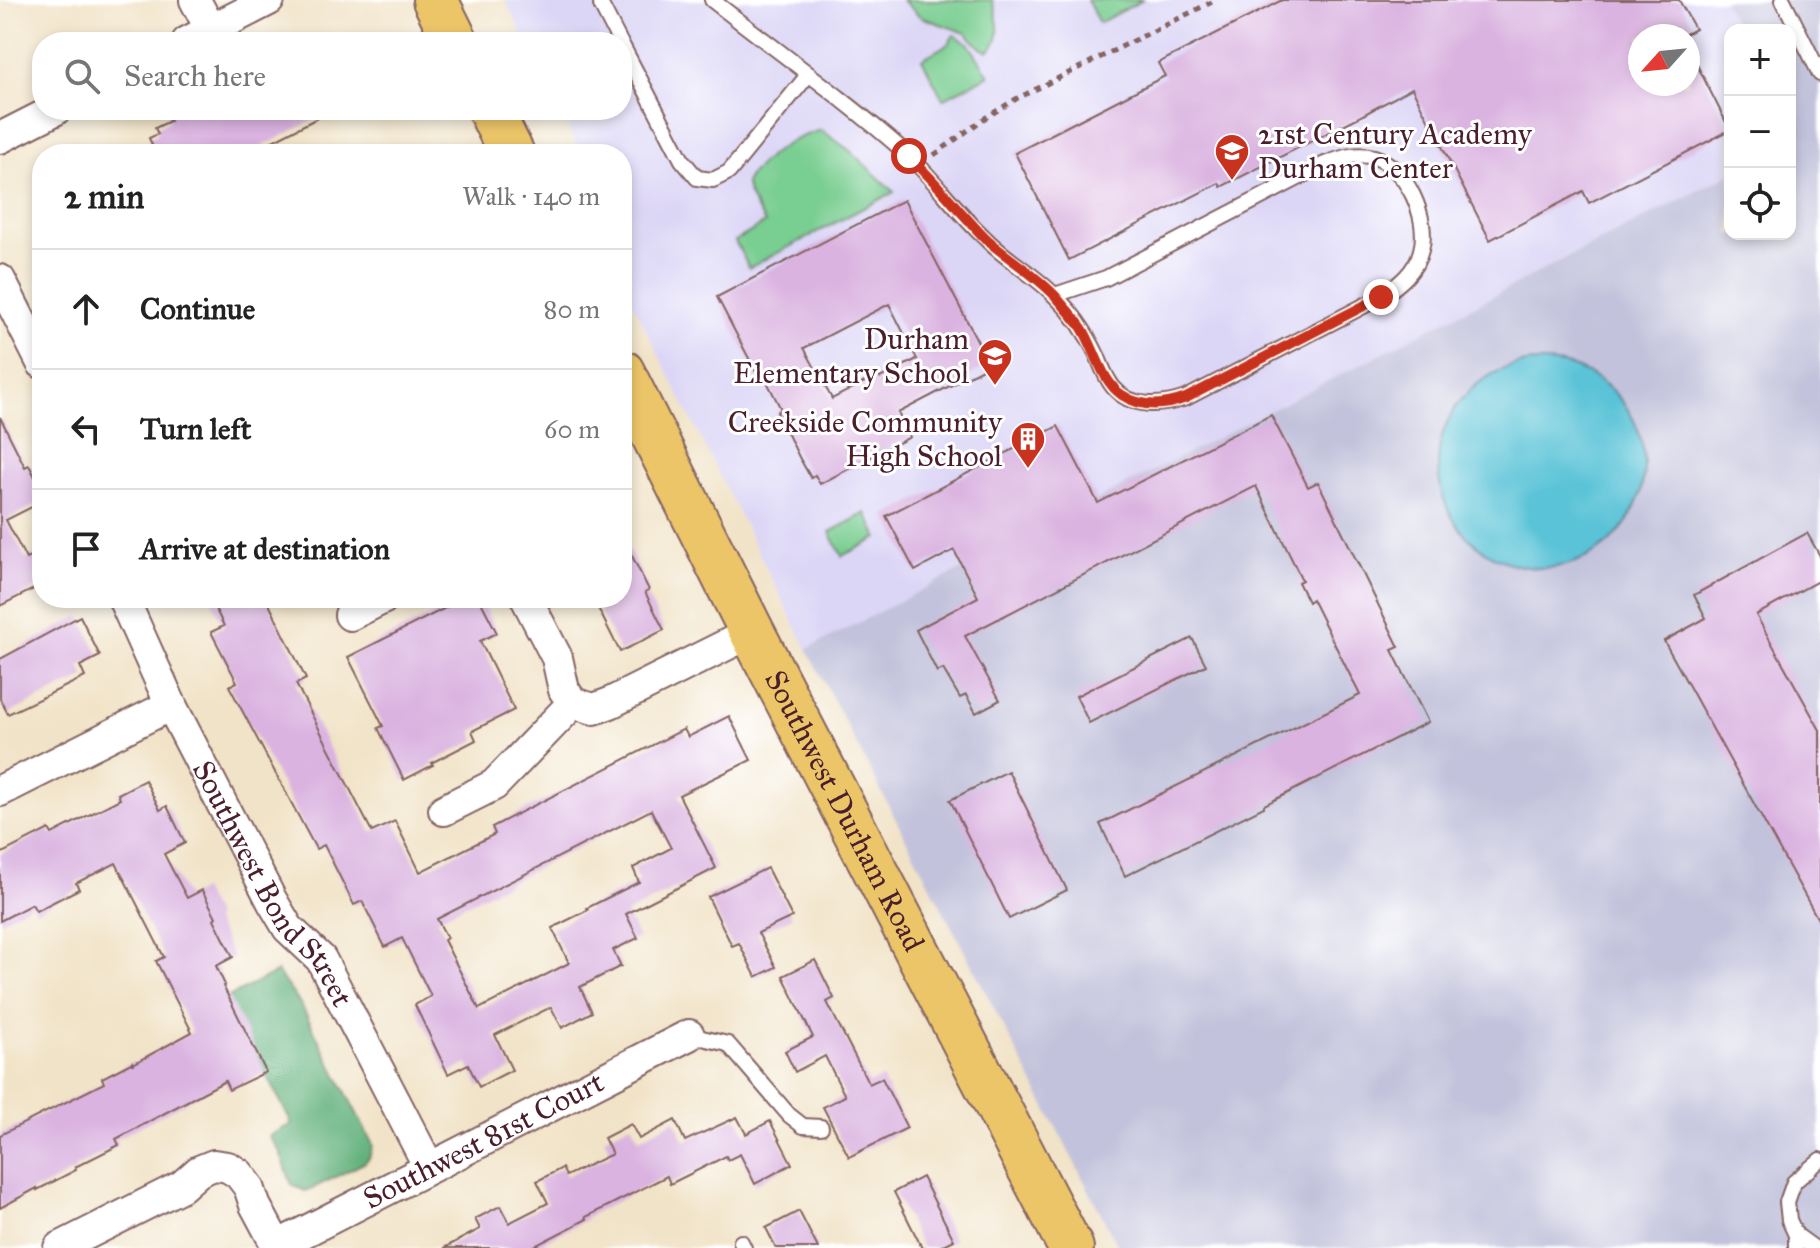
<!DOCTYPE html>
<meta charset="utf-8">
<style>
body{margin:0;font-family:"IM FELL Great Primer",serif;background:#f6f6f6;color:#222}
.controls{position:absolute;right:24px;top:24px;display:grid;overflow:hidden;border-radius:16px;box-shadow:0 4px 12px #0003}
.controls button{width:72px;height:72px;display:grid;place-items:center;padding:0;border:0;border-bottom:2px solid #e0e0e0;background:#fff;color:#222;font:40px sans-serif}
.compass{position:absolute;left:1628px;top:24px;width:72px;height:72px;border-radius:50%;background:#fff;box-shadow:0 4px 12px #0003;rotate:243deg}
.stop{position:absolute;width:24px;height:24px;margin:-18px;border:6px solid #c8321e;border-radius:50%;background:#fff}
.stop.end{background:#c8321e;border-color:#fff;box-shadow:0 2px 8px #0008}
.list{margin:0;padding:0;list-style:none}
h2{display:flex;justify-content:space-between;align-items:center;height:104px;margin:0;padding:0 32px;font-size:34px}
h2 small{font-size:26px;font-weight:400;color:#767676}
.list li{display:grid;grid-template-columns:52px 1fr auto;gap:24px;align-items:center;box-sizing:border-box;height:120px;padding:0 32px;border-top:2px solid #e0e0e0}
.list b{display:block;font-size:30px;white-space:nowrap}
.list em{font-size:26px;font-style:normal;color:#767676}
.icon{flex:none;width:44px;height:44px;fill:none;stroke:currentColor;stroke-width:2;stroke-linecap:round;stroke-linejoin:round}
.map{position:relative;flex:none;width:1820px;height:1248px;overflow:hidden}
.search{position:absolute;background:#fff;box-shadow:0 4px 12px #0003;left:32px;top:32px;width:600px;height:88px;display:flex;align-items:center;gap:20px;box-sizing:border-box;padding:0 28px;border-radius:32px;color:#767676;font-size:30px}
.panel{position:absolute;background:#fff;box-shadow:0 4px 12px #0003;left:32px;top:144px;width:600px;height:464px;border-radius:32px}
.map>svg:first-child{display:block}
.built{fill:#dcd6f6;fill-rule:evenodd}
.industrial{fill:#c2c2dc}
.green{fill:#79ce91;stroke:#62765e;stroke-width:2}
.forest{fill:#62b17b;stroke:#566853;stroke-width:2}
.water{fill:#5ac3d7;stroke:#527181;stroke-width:2}
.building{fill:#dab3e0;fill-rule:evenodd}
.lines{fill:none;stroke-linecap:round;stroke-linejoin:round}
.service-casing{stroke:#846462;stroke-width:18}
.minor-casing{stroke:#846462;stroke-width:34}
.primary-casing{stroke:#846462;stroke-width:48}
.path{stroke:#846462;stroke-width:5;stroke-dasharray:6 6;stroke-linecap:butt}
.service{stroke:#fff;stroke-width:14}
.minor{stroke:#fff;stroke-width:30}
.primary{stroke:#ecc569;stroke-width:44}
.route{stroke:#c8321e;stroke-width:10}
.labels{text-anchor:middle;dominant-baseline:central;stroke-width:6;stroke-linejoin:round;paint-order:stroke}
.poi-label{font-size:30px;fill:#4a1f2b;stroke:#fff;text-anchor:end}
.street-label{font-size:30px;fill:#4a1f2b;stroke:#fff}
</style>
<div class="map">
<svg width="1820" height="1248" viewBox="0 0 1820 1248">
<rect width="100%" height="100%" fill="#fff"/>
<filter id="ink" filterUnits="userSpaceOnUse"><feTurbulence type="fractalNoise" baseFrequency=".0125" numOctaves="2"/><feDisplacementMap in="SourceGraphic" scale="16" xChannelSelector="R" yChannelSelector="G"/><feConvolveMatrix kernelMatrix="1 2 1 2 8 2 1 2 1" color-interpolation-filters="sRGB"/></filter>
<filter id="wash" filterUnits="userSpaceOnUse"><feTurbulence type="fractalNoise" baseFrequency=".006" numOctaves="4" result="noise"/><feDisplacementMap in="SourceGraphic" scale="32" xChannelSelector="R" yChannelSelector="G"/><feGaussianBlur stdDeviation="1.8" result="paint"/><feColorMatrix in="noise" values="0 0 0 0 0 0 0 0 0 0 0 0 0 0 0 0 0 1.4 0 .05"/><feComposite in="paint" operator="in"/></filter>
<g filter="url(#wash)">
<rect width="100%" height="100%" fill="#f1e3c7"/>
<!-- built -->
<path class="built" d="M505 0H1723L1739 30H1730V174L807 649 622 282V154H581L559 110H622V42H526ZM1640 36H1688V84H1640Z"/>
<!-- industrial -->
<polygon class="industrial" points="1723,0 1820,0 1820,1248 1119,1248 807,649 1730,174 1730,234 1790,234 1790,143 1795,140 1790,130 1790,30 1739,30"/>
<!-- green -->
<g class="green">
<path d="M902 0H992C997 16 1005 42 987 51L982 49 966 33 921 17Z"/>
<polygon points="1087,0 1143,0 1099,23"/>
<polygon points="954,35 968,43 989,75 943,99 922,59 948,44"/>
<path d="M821 130 849 150 894 192 749 268 735 241 765 223C760 213 745 193 746 183 747 176 753 173 757 168 776 148 794 138 821 130Z"/>
<polygon points="866,513 878,538 842,556 830,532"/>
</g>
<!-- forest -->
<polygon class="forest" points="277,972 301,1005 373,1145 369,1158 364,1163 313,1188 305,1191 292,1185 280,1152 269,1136 292,1124 227,998"/>
<!-- water -->
<circle class="water" cx="1541" cy="465" r="103"/>
<g id="blocks">
<!-- building -->
<g class="building">
<polygon points="1282,0 1679,0 1695,29 1682,36 1640,36 1640,84 1688,84 1688,47 1730,130 1589,203 1583,191 1490,240 1412,88 1361,116 1221,187 1219,183 1069,260 1015,153 1165,76 1158,63"/>
<polygon points="164,110 333,110 259,148 262,154 156,154 149,138 158,134 155,128 170,121"/>
<path d="M904 200 990 365 898 413 910 437 820 484 815 475 811 478 799 457 777 412 781 409 761 370 756 372 717 297ZM889 304 917 359 880 378 878 375 832 399 804 348Z"/>
<polygon points="1271,415 1308,487 1318,482 1399,647 1392,650 1428,722 1264,805 1264,807 1125,876 1100,824 1360,695 1312,599 1308,602 1298,582 1302,580 1256,486 965,636 1000,700 976,713 966,695 960,698 943,669 937,672 916,630 978,597 954,550 915,571 886,516 1058,426 1098,503"/>
<polygon points="0,417 25,467 29,465 42,490 42,502 6,520 26,559 42,551 42,585 0,606"/>
<polygon points="1807,533 1820,556 1820,580 1756,615 1820,730 1820,923 1664,641 1706,618 1694,595"/>
<polygon points="622,536 649,590 645,592 664,630 620,652 593,598 622,598"/>
<path d="M210 598H266L306 679 296 684 372 832 395 821 420 872 495 834 492 827 684 729 688 737 729 716 751 760 679 795 716 868 626 914 638 938 613 950 621 966 580 987 592 1012 562 1028 551 1007 495 1035 512 1070 479 1087 468 1064 448 1074 415 1005 431 996 402 938 385 947 362 901 354 905 324 845 316 849 229 686 237 682 211 632 224 626ZM651 810 671 848 633 868 639 882 587 908 588 910 552 928 569 963 479 1009 444 940 447 938 437 919Z"/>
<polygon points="465,598 479,598 497,633 480,641 514,710 472,731 476,740 431,763 433,765 404,780 378,728 383,726 348,657"/>
<polygon points="80,616 100,656 80,666 85,677 8,714 0,699 0,659"/>
<polygon points="1192,638 1206,665 1089,723 1076,696"/>
<polygon points="1008,771 1067,890 1009,919 950,800"/>
<polygon points="145,780 160,810 167,806 185,843 164,854 187,898 202,890 216,917 214,919 233,957 216,966 225,985 223,986 266,1072 229,1090 225,1081 116,1139 119,1145 75,1167 76,1170 37,1190 37,1188 0,1208 0,1135 104,1083 102,1078 133,1062 133,1064 192,1032 156,961 164,957 116,863 76,883 79,889 36,911 32,904 0,921 0,854 49,829 52,834 120,799 118,794"/>
<polygon points="767,868 792,917 758,933 776,967 756,977 739,943 732,946 708,897"/>
<polygon points="815,960 834,998 827,1002 869,1084 882,1078 907,1128 849,1157 823,1107 845,1096 825,1056 795,1072 785,1051 813,1037 783,976"/>
<polygon points="737,1117 746,1134 770,1121 792,1164 755,1184 740,1154 728,1160 726,1156 670,1184 667,1176 586,1217 587,1219 531,1248 444,1248 480,1229 475,1219 500,1206 509,1223 548,1203 537,1181 562,1168 566,1176 612,1154 604,1138 631,1124 639,1139 675,1120 685,1141"/>
<polygon points="922,1177 954,1240 938,1248 922,1248 894,1192"/>
<polygon points="799,1211 818,1248 776,1248 766,1228"/>
</g>
</g>
</g>
<g filter="url(#ink)">
<use href="#blocks" fill-opacity="0" stroke="#846462" stroke-width="2"/>
<g class="lines">
<!-- service casing -->
<g class="service-casing">
<g id="service">
<path d="M712 0C777 51 845 99 907 154 935 180 957 212 985 238 1006 260 1034 274 1055 296 1072 312 1087 334 1097 355 1102 367 1105 377 1113 387 1131 409 1162 406 1186 398L1381 297C1398 285 1416 272 1421 250 1430 219 1406 166 1374 157 1356 152 1341 158 1325 164L1106 278 1055 295"/>
<polyline points="1783,0 1820,74"/>
<polyline points="601,5 620,42"/>
<polyline points="622,45 682,160 697,178 713,180 729,172 808,75"/>
<polyline points="689,1035 728,1044 789,1115 803,1126 821,1127"/>
<polyline points="1796,1235 1814,1248"/>
<polyline points="741,1242 744,1248"/>
<polyline points="1796,1248 1796,1235 1789,1220 1787,1202 1794,1182 1820,1160"/>
</g>
</g>
<!-- minor casing -->
<g class="minor-casing">
<g id="minor">
<polyline points="195,0 211,30"/>
<polyline points="187,42 269,0"/>
<polyline points="0,138 55,110"/>
<polyline points="0,280 42,363"/>
<path id="s1" d="M123 598 171 705 272 901 288 928 321 959 429 1167"/>
<polyline points="526,598 557,658 564,690 573,703 594,709 610,703 752,632"/>
<polyline points="350,615 384,598"/>
<polyline points="0,791 171,705"/>
<polyline points="444,810 494,785 573,703"/>
<path id="s2" d="M277 1246 689 1035"/>
<polyline points="59,1248 182,1186 199,1171 214,1165 228,1167 239,1174 249,1187 255,1205 278,1248"/>
</g>
</g>
<!-- primary casing -->
<g class="primary-casing">
<g id="primary">
<polyline points="435,0 456,42"/>
<polyline points="490,110 512,154"/>
<path id="s3" d="M622 372 752 632 1071 1248"/>
</g>
</g>
<!-- path -->
<polyline class="path" points="934,155 985,118 1016,99 1216,0"/>
<!-- service -->
<use href="#service" class="service"/>
<!-- minor -->
<use href="#minor" class="minor"/>
<!-- primary -->
<use href="#primary" class="primary"/>
</g>
</g>
<g class="lines" filter="url(#ink)">
<!-- route -->
<path class="route" d="M909 156C927 174 943 191 959 210 969 220 978 232 988 241 1010 260 1040 278 1058 299 1066 309 1075 318 1082 328 1095 348 1101 381 1122 395 1142 408 1165 406 1186 398L1381 297"/>
</g>
<!-- icons -->
<defs>
<g id="school-pin" transform="scale(1.8)"><path d="M0 17L-7.5 6A9.5 9.5 0 1 1 7.5 6Z" fill="#c8321e" stroke="#fff"/><path d="M0-5L7-2L0 1L-7-2ZM-4 1L0 2.5L4 1V4Q0 6-4 4Z" fill="#fff"/></g>
<g id="building-pin" transform="scale(1.8)"><path d="M0 17L-7.5 6A9.5 9.5 0 1 1 7.5 6Z" fill="#c8321e" stroke="#fff"/><path d="M-4-6H4V6H1V3H-1V6H-4ZM-2.5-4.3h1.7v1.8h-1.7ZM.8-4.3h1.7v1.8H.8ZM-2.5-1h1.7V.8h-1.7ZM.8-1h1.7V.8H.8Z" fill="#fff"/></g>
</defs>
<g fill-rule="evenodd">
<use href="#school-pin" x="1232" y="151"/>
<use href="#school-pin" x="995" y="356"/>
<use href="#building-pin" x="1028" y="439"/>
</g>
<g class="labels">
<!-- poi labels -->
<g class="poi-label">
<text x="1258" y="134" text-anchor="start">21st Century Academy<tspan x="1258" dy="34">Durham Center</tspan></text>
<text x="969" y="339">Durham<tspan x="969" dy="34">Elementary School</tspan></text>
<text x="1002" y="422">Creekside Community<tspan x="1002" dy="34">High School</tspan></text>
</g>
<!-- street labels -->
<g class="street-label">
<text stroke="none"><textPath href="#s3" startOffset="492">Southwest Durham Road</textPath></text>
<text stroke="none"><textPath href="#s1" startOffset="324">Southwest Bond Street</textPath></text>
<text stroke="none"><textPath href="#s2" startOffset="232">Southwest 81st Court</textPath></text>
</g>
</g>
</svg>
<div class="controls">
<button>+</button>
<button>−</button>
<button><svg class="icon" aria-label="locate" viewBox="0 0 24 24"><circle cx="12" cy="12" r="6"/><path d="M12 2v4M12 18v4M2 12h4M18 12h4"/></svg></button>
</div>
<svg class="compass" viewBox="-18 -18 36 36"><path d="M0-13l5 13h-10z" fill="#e53935"/><path d="M0 13l5-13h-10z" fill="#767676"/></svg>
<div class="stop" style="left:909px;top:156px"></div>
<div class="stop end" style="left:1381px;top:297px"></div>
<div class="search"><svg class="icon" aria-label="search" viewBox="0 0 24 24"><circle cx="10" cy="10" r="6"/><path d="M15 15l6 6"/></svg>Search here</div>
<section class="panel">
<h2>2 min<small>Walk · 140 m</small></h2>
<ul class="list">
<li><svg class="icon" aria-label="ahead" viewBox="0 0 24 24"><path d="M12 20V5M6 11l6-6 6 6"/></svg><div><b>Continue</b></div><em>80 m</em></li>
<li><svg class="icon" aria-label="left" viewBox="0 0 24 24"><path d="M17 20v-9H6M10 6l-5 5 5 5"/></svg><div><b>Turn left</b></div><em>60 m</em></li>
<li><svg class="icon" aria-label="arrive" viewBox="0 0 24 24"><path d="M6 21V4h12l-3 4 3 4H6"/></svg><div><b>Arrive at destination</b></div></li>
</ul>
</section>
</div>
